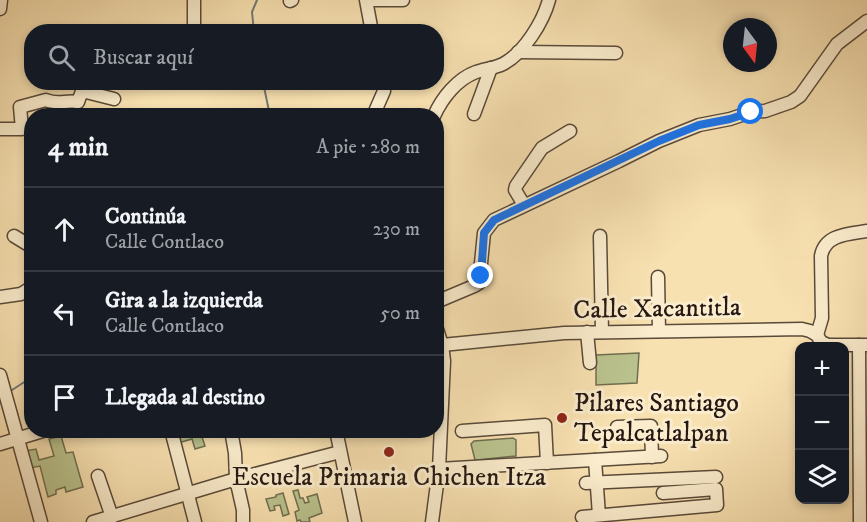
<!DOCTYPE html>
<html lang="es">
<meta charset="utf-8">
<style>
body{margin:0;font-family:"IM FELL DW Pica",serif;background:#242831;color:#f1f3f6}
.controls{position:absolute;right:18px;bottom:18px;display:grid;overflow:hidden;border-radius:12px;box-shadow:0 3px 9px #0003}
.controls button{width:54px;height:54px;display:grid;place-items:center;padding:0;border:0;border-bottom:2px solid #363941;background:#171b24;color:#f1f3f6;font:30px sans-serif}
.compass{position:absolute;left:723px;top:18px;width:54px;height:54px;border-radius:50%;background:#171b24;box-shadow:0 3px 9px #0003;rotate:165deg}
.stop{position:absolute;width:18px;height:18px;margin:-14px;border:4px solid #1a73e8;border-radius:50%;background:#fff}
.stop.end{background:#1a73e8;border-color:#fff;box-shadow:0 2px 6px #0008}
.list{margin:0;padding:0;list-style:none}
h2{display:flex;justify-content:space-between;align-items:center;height:78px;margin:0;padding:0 24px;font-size:26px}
h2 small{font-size:20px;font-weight:400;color:#9ea1a6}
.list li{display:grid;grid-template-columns:39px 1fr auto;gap:18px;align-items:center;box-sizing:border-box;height:84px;padding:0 24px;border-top:2px solid #363941}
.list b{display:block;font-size:22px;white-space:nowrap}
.list p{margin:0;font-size:20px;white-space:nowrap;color:#9ea1a6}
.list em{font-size:20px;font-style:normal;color:#9ea1a6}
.icon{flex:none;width:33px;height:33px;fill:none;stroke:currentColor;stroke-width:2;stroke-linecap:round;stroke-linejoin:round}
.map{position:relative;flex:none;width:867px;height:522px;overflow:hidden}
.search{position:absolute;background:#171b24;box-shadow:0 3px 9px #0003;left:24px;top:24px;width:420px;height:66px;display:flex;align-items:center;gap:15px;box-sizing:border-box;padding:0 21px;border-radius:24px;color:#9ea1a6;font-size:22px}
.panel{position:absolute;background:#171b24;box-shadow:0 3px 9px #0003;left:24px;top:108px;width:420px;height:330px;border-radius:24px}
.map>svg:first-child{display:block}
.green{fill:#bac38e;stroke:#706e50;stroke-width:1.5}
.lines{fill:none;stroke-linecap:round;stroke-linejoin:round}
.stream{stroke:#717976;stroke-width:2}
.minor-casing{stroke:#5a4a3a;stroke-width:15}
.minor{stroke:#faeccc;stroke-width:12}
.route{stroke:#1a73e8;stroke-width:8}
.poi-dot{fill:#8f2418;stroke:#faeccc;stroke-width:2}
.labels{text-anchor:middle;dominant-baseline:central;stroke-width:6;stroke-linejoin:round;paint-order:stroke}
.street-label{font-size:26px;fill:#251813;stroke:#faeccc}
.poi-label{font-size:26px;fill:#251813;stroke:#faeccc;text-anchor:start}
</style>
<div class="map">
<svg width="867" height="522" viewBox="0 0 867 522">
<rect width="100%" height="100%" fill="#f8e1b1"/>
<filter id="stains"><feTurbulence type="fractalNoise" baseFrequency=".00333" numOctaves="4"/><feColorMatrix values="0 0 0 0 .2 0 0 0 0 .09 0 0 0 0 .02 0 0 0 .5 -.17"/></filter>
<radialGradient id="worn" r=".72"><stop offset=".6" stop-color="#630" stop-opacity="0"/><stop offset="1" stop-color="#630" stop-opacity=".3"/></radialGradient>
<!-- green -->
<g class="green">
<polygon points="639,353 637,383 596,385 596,355"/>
<polygon points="198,430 200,431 205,446 195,449 192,439 178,443 174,431"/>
<polygon points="61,436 66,453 73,452 83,487 66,492 65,487 56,490 56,494 48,497 40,466 30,468 25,451 36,449 39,460 54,456 49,439"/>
<polygon points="513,438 516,440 516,456 477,460 475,460 471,444 474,441"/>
<polygon points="298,490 300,498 303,498 305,503 309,502 307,497 317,494 322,513 309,518 310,522 301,522 300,520 297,521 295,512 299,510 293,491"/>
<polygon points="283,493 289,514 283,516 280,505 274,506 275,510 270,511 266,499 276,497 276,495"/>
</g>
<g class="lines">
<!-- stream -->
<g class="stream">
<polyline points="254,32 252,12 257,0"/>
<polyline points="263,82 270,116"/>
<polyline points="9,392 32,377"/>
</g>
<!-- minor casing -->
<g class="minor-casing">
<g id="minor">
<polyline points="194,0 194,32"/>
<polyline points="366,0 372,32"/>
<polyline points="372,0 403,0"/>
<polyline points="290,1 292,0"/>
<polyline points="0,9 1,0"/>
<polyline points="518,52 616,53"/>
<polyline points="474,114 491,68"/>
<polyline points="373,116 384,91 384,82"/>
<path d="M434 116C442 98 457 79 476 72 485 69 495 68 503 64 524 53 543 22 549 0"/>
<path d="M0 129H22L20 107 46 100C57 105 66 100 78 102L82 91 114 99"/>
<polyline points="524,205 515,190 516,186 542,148 570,131"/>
<polyline points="14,236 32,247"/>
<polyline points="600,236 602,332"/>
<polyline points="658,277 659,331"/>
<polyline points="0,297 21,294 32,287"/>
<polyline points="436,302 474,286 479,283 484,233 494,220 619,161 659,141 699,125 730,119 751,112 765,111 791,102 800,96 837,44 867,21"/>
<polyline points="587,332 590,363"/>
<path d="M817 335 822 318 821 256C825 234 849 234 867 231"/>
<polyline points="442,345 564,333 802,329 810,331 817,335 821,342 828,345 867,345"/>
<polyline points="859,345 860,522"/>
<polyline points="0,375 41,522"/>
<polyline points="617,427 651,426 652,457"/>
<polyline points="171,430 195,522"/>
<polyline points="231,430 235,453 236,479 243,510 243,522"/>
<polyline points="336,430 355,522"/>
<polyline points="462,431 545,425 547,463"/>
<polyline points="0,444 46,430"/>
<polyline points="595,460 599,515"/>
<polyline points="439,469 661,456"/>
<polyline points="98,476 112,517"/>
<polyline points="586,483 716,477"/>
<polyline points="582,517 717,505 716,489 663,493"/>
<polyline points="93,522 236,479 340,452"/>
<polyline points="432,522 439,469 444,361 442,345 436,326"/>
</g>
</g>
<!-- minor -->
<use href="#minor" class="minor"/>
</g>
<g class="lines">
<!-- route -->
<polyline class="route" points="481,276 484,233 494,220 659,141 699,125 730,119 751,112"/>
</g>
<!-- markers -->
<g class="poi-dot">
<circle cx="562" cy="418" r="6"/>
<circle cx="389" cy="452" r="6"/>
</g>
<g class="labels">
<!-- street labels -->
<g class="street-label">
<text transform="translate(657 309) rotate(-1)">Calle Xacantitla</text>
</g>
<!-- poi labels -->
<g class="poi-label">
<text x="574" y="403">Pilares Santiago<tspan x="574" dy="30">Tepalcatlalpan</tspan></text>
<text x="389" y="477" text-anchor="middle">Escuela Primaria Chichen Itza</text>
</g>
</g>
<rect width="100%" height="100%" filter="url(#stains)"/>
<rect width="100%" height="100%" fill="url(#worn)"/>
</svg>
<div class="controls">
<button>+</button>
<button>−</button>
<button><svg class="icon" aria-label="layers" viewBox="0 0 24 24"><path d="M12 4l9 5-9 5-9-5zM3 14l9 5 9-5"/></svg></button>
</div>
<svg class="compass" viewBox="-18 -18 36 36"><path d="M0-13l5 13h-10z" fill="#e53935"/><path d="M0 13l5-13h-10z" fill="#9ea1a6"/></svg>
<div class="stop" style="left:751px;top:112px"></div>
<div class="stop end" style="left:481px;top:276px"></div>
<div class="search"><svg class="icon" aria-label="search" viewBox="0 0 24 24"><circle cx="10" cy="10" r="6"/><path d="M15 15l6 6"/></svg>Buscar aquí</div>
<section class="panel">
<h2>4 min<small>A pie · 280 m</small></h2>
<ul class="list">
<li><svg class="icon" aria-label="ahead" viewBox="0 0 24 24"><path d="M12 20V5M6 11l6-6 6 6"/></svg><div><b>Continúa</b><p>Calle Contlaco</p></div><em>230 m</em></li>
<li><svg class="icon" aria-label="left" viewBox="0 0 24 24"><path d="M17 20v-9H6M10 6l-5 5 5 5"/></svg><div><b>Gira a la izquierda</b><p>Calle Contlaco</p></div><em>50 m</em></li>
<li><svg class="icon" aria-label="arrive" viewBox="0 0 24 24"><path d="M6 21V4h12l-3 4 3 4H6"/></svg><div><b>Llegada al destino</b></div></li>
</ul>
</section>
</div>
